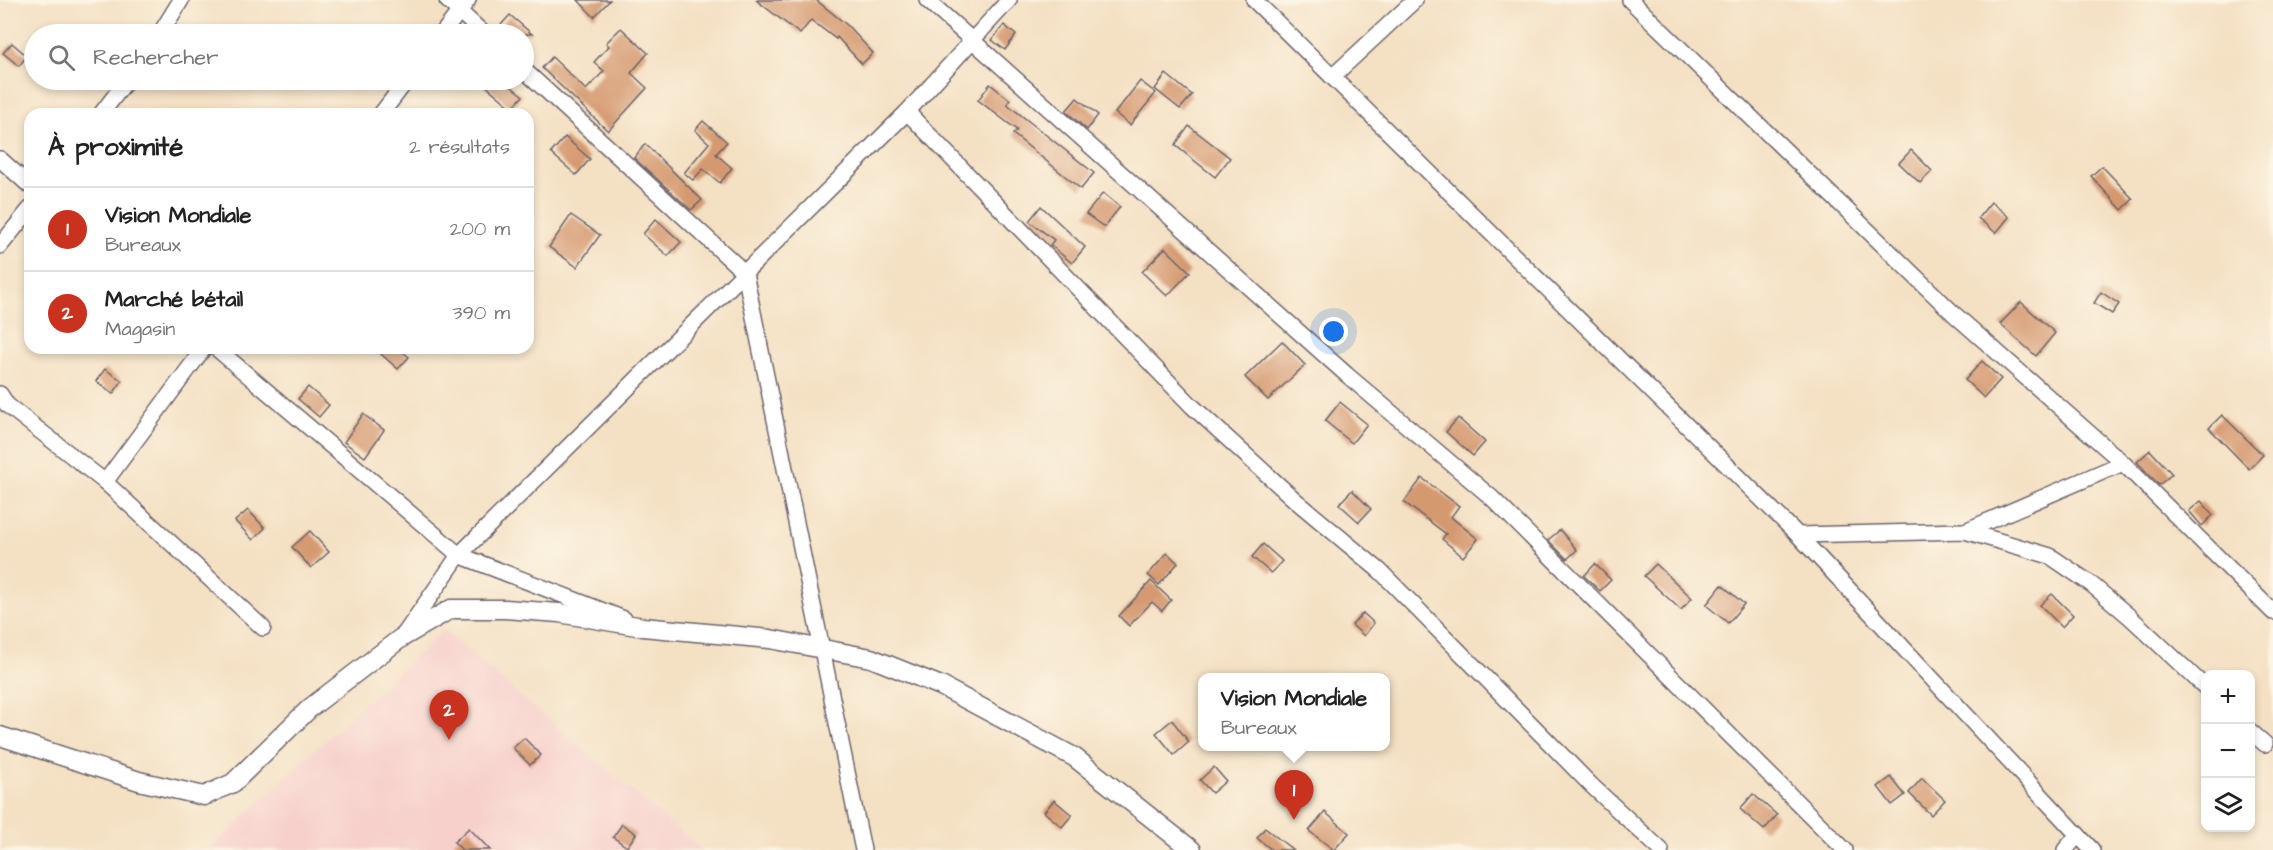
<!DOCTYPE html>
<html lang="fr">
<meta charset="utf-8">
<style>
body{margin:0;font-family:"Architects Daughter",sans-serif;background:#f6f6f6;color:#222}
.controls{position:absolute;right:18px;bottom:18px;display:grid;overflow:hidden;border-radius:12px;box-shadow:0 3px 9px #0003}
.controls button{width:54px;height:54px;display:grid;place-items:center;padding:0;border:0;border-bottom:2px solid #e0e0e0;background:#fff;color:#222;font:30px sans-serif}
.you{position:absolute;left:1334px;top:332px;width:21px;height:21px;margin:-15px;border:4px solid #fff;border-radius:50%;background:#1a73e8;box-shadow:0 0 0 9px #1a73e833}
.badge{display:grid;place-items:center;width:39px;height:39px;border-radius:50%;background:#c8321e;color:#fff;font-size:20px;font-weight:700}
.pin{position:absolute;translate:-50% -50px;filter:drop-shadow(0 2px 3px #0008)}
.pin::after{content:'';position:absolute;top:32px;width:21px;height:18px;background:inherit;clip-path:polygon(0 0,100% 0,50% 100%)}
.popup{position:absolute;left:1198px;top:673px;width:192px;height:78px;box-sizing:border-box;display:grid;place-content:center;border-radius:12px;background:#fff;filter:drop-shadow(0 2px 4px #0005);font-size:20px;white-space:nowrap;color:#767676}
.popup b{font-size:22px;color:#222}
.popup::after{content:'';position:absolute;left:50%;top:100%;margin-left:-12px;border:12px solid transparent;border-top-color:#fff}
.list{margin:0;padding:0;list-style:none}
h2{display:flex;justify-content:space-between;align-items:center;height:78px;margin:0;padding:0 24px;font-size:26px}
h2 small{font-size:20px;font-weight:400;color:#767676}
.list li{display:grid;grid-template-columns:39px 1fr auto;gap:18px;align-items:center;box-sizing:border-box;height:84px;padding:0 24px;border-top:2px solid #e0e0e0}
.list b{display:block;font-size:22px;white-space:nowrap}
.list p{margin:0;font-size:20px;white-space:nowrap;color:#767676}
.list em{font-size:20px;font-style:normal;color:#767676}
.icon{flex:none;width:33px;height:33px;fill:none;stroke:currentColor;stroke-width:2;stroke-linecap:round;stroke-linejoin:round}
.map{position:relative;flex:none;width:2273px;height:850px;overflow:hidden}
.search{position:absolute;background:#fff;box-shadow:0 3px 9px #0003;left:24px;top:24px;width:510px;height:66px;display:flex;align-items:center;gap:15px;box-sizing:border-box;padding:0 21px;border-radius:33px;color:#767676;font-size:22px}
.panel{position:absolute;background:#fff;box-shadow:0 3px 9px #0003;left:24px;top:108px;width:510px;height:246px;border-radius:18px}
.map>svg:first-child{display:block}
.built{fill:#f7d0cb}
.building{fill:#d5996f}
.lines{fill:none;stroke-linecap:round;stroke-linejoin:round}
.minor-casing{stroke:#6c646b;stroke-width:18}
.tertiary-casing{stroke:#6c646b;stroke-width:21}
.minor{stroke:#fff;stroke-width:15}
.tertiary{stroke:#fff;stroke-width:18}
</style>
<div class="map">
<svg width="2273" height="850" viewBox="0 0 2273 850">
<rect width="100%" height="100%" fill="#fcf5e5"/>
<filter id="ink" filterUnits="userSpaceOnUse"><feTurbulence type="fractalNoise" baseFrequency=".0167" numOctaves="2"/><feDisplacementMap in="SourceGraphic" scale="12" xChannelSelector="R" yChannelSelector="G"/><feConvolveMatrix kernelMatrix="1 2 1 2 8 2 1 2 1" color-interpolation-filters="sRGB"/></filter>
<filter id="wash" filterUnits="userSpaceOnUse"><feTurbulence type="fractalNoise" baseFrequency=".008" numOctaves="4" result="noise"/><feDisplacementMap in="SourceGraphic" scale="24" xChannelSelector="R" yChannelSelector="G"/><feGaussianBlur stdDeviation="1.35" result="paint"/><feColorMatrix in="noise" values="0 0 0 0 0 0 0 0 0 0 0 0 0 0 0 0 0 1.4 0 .05"/><feComposite in="paint" operator="in"/></filter>
<g filter="url(#wash)">
<rect width="100%" height="100%" fill="#f4e0c3"/>
<!-- built -->
<polygon class="built" points="443,630 702,850 208,850"/>
<g id="blocks">
<!-- building -->
<g class="building">
<polygon points="578,0 610,0 594,17"/>
<polygon points="756,0 816,0 847,25 873,53 862,64 837,37 836,39 811,20 800,34"/>
<polygon points="510,15 532,34 505,34 498,28"/>
<polygon points="1004,25 1016,35 1005,50 992,40"/>
<polygon points="621,28 648,53 631,73 647,88 608,131 542,68 552,57 586,90 604,71 594,62 609,46 606,43"/>
<polygon points="12,43 27,56 19,66 3,53"/>
<polygon points="1166,74 1192,95 1180,109 1155,89"/>
<polygon points="479,80 503,80 523,96 512,108"/>
<polygon points="1140,81 1156,93 1130,125 1115,113"/>
<polygon points="990,84 1010,100 1007,104 1094,173 1081,189 1013,134 1017,130 978,100"/>
<polygon points="1077,98 1098,115 1087,130 1066,111"/>
<polygon points="703,121 727,142 716,154 732,168 720,183 703,169 693,180 684,173 709,143 695,130"/>
<polygon points="1189,126 1230,158 1215,177 1175,145"/>
<polygon points="565,137 590,159 576,175 551,153"/>
<polygon points="645,144 702,200 691,210 634,158"/>
<polygon points="1911,150 1932,171 1920,183 1899,163"/>
<polygon points="2102,166 2133,199 2122,210 2091,176"/>
<polygon points="1103,193 1120,207 1104,227 1086,214"/>
<polygon points="1991,202 2009,217 1996,233 1978,218"/>
<polygon points="1041,206 1085,247 1072,263 1050,245 1054,240 1029,221"/>
<polygon points="571,215 600,235 577,267 549,247"/>
<polygon points="656,219 681,242 668,256 643,234"/>
<polygon points="1165,248 1190,272 1167,296 1142,272"/>
<polygon points="2101,292 2119,304 2112,314 2094,303"/>
<polygon points="2021,302 2055,333 2036,356 2000,324"/>
<polygon points="1282,341 1305,365 1268,400 1245,377"/>
<polygon points="374,348 398,348 409,357 398,369"/>
<polygon points="1982,361 2001,379 1984,398 1965,380"/>
<polygon points="105,369 122,381 113,394 96,381"/>
<polygon points="308,387 329,405 319,417 298,399"/>
<polygon points="1340,402 1367,424 1352,443 1325,421"/>
<polygon points="363,414 384,430 365,457 344,442"/>
<polygon points="2222,415 2263,455 2249,469 2209,428"/>
<polygon points="1458,418 1485,442 1473,456 1446,432"/>
<polygon points="2150,450 2172,474 2159,485 2137,462"/>
<polygon points="1422,478 1459,506 1451,517 1478,539 1463,557 1442,539 1446,534 1404,502"/>
<polygon points="1352,490 1371,509 1359,522 1339,504"/>
<polygon points="2201,501 2213,515 2202,526 2189,511"/>
<polygon points="248,510 265,528 253,540 235,521"/>
<polygon points="1560,530 1577,550 1567,559 1548,540"/>
<polygon points="310,531 329,552 311,568 292,547"/>
<polygon points="1263,544 1282,561 1271,573 1252,557"/>
<polygon points="1167,553 1178,563 1159,585 1148,575"/>
<polygon points="1595,564 1611,580 1600,591 1584,576"/>
<polygon points="1656,564 1692,598 1681,610 1644,576"/>
<polygon points="1151,581 1171,600 1162,611 1152,602 1129,626 1119,616"/>
<polygon points="1722,585 1744,604 1728,623 1706,605"/>
<polygon points="2052,594 2073,615 2062,627 2040,605"/>
<polygon points="1363,613 1374,623 1364,636 1352,625"/>
<polygon points="1172,720 1189,742 1174,755 1156,733"/>
<polygon points="524,738 541,755 530,765 513,748"/>
<polygon points="1214,767 1226,781 1212,793 1200,780"/>
<polygon points="1891,777 1905,795 1892,805 1878,787"/>
<polygon points="1922,778 1945,800 1931,815 1909,793"/>
<polygon points="1753,794 1777,815 1764,830 1740,809"/>
<polygon points="1054,800 1072,815 1062,827 1044,812"/>
<polygon points="1325,812 1349,833 1334,850 1309,831"/>
<polygon points="622,824 636,834 627,847 613,837"/>
<polygon points="469,828 490,850 462,850 454,842"/>
<polygon points="1265,828 1293,850 1272,850 1257,838"/>
</g>
</g>
</g>
<g filter="url(#ink)">
<use href="#blocks" fill-opacity="0" stroke="#6c646b" stroke-width="1.5"/>
<g class="lines">
<!-- minor casing -->
<g class="minor-casing">
<g id="minor">
<polyline points="447,0 484,34"/>
<polyline points="927,0 1347,375 1492,498 1845,850"/>
<polyline points="1254,0 1798,535 2092,850"/>
<polyline points="1630,0 1954,314 2123,463 2273,612"/>
<polyline points="160,34 181,0"/>
<polyline points="442,34 468,0"/>
<polyline points="524,70 745,273 863,850"/>
<polyline points="1332,77 1415,0"/>
<polyline points="907,112 1192,406 1295,500 1380,571 1592,786 1661,850"/>
<polyline points="101,114 127,80"/>
<polyline points="381,114 407,80"/>
<polyline points="0,159 30,186"/>
<polyline points="0,246 30,209"/>
<polyline points="216,348 459,555 624,619"/>
<polyline points="0,394 7,405 105,482 263,628"/>
<polyline points="105,482 204,348"/>
<polyline points="1965,531 2123,463"/>
<polyline points="1798,535 1965,531 2050,556 2091,584 2130,617 2206,688"/>
<polyline points="403,636 459,555 907,112 1009,0"/>
<polyline points="2250,731 2265,744"/>
<polyline points="2065,850 2078,835"/>
</g>
</g>
<!-- tertiary casing -->
<g class="tertiary-casing">
<polyline id="tertiary" points="0,736 139,781 204,796 233,783 310,708 401,638 451,609 505,609 559,613 643,627 770,639 871,658 941,686 1074,757 1192,850"/>
</g>
<!-- minor -->
<use href="#minor" class="minor"/>
<!-- tertiary -->
<use href="#tertiary" class="tertiary"/>
</g>
</g>
</svg>
<div class="controls">
<button>+</button>
<button>−</button>
<button><svg class="icon" aria-label="layers" viewBox="0 0 24 24"><path d="M12 4l9 5-9 5-9-5zM3 14l9 5 9-5"/></svg></button>
</div>
<div class="you"></div>
<div class="pin badge" style="left:1294px;top:820px">1</div>
<div class="popup"><b>Vision Mondiale</b>Bureaux</div>
<div class="pin badge" style="left:449px;top:740px">2</div>
<div class="search"><svg class="icon" aria-label="search" viewBox="0 0 24 24"><circle cx="10" cy="10" r="6"/><path d="M15 15l6 6"/></svg>Rechercher</div>
<section class="panel">
<h2>À proximité<small>2 résultats</small></h2>
<ul class="list">
<li><span class="badge">1</span><div><b>Vision Mondiale</b><p>Bureaux</p></div><em>200 m</em></li>
<li><span class="badge">2</span><div><b>Marché bétail</b><p>Magasin</p></div><em>390 m</em></li>
</ul>
</section>
</div>
